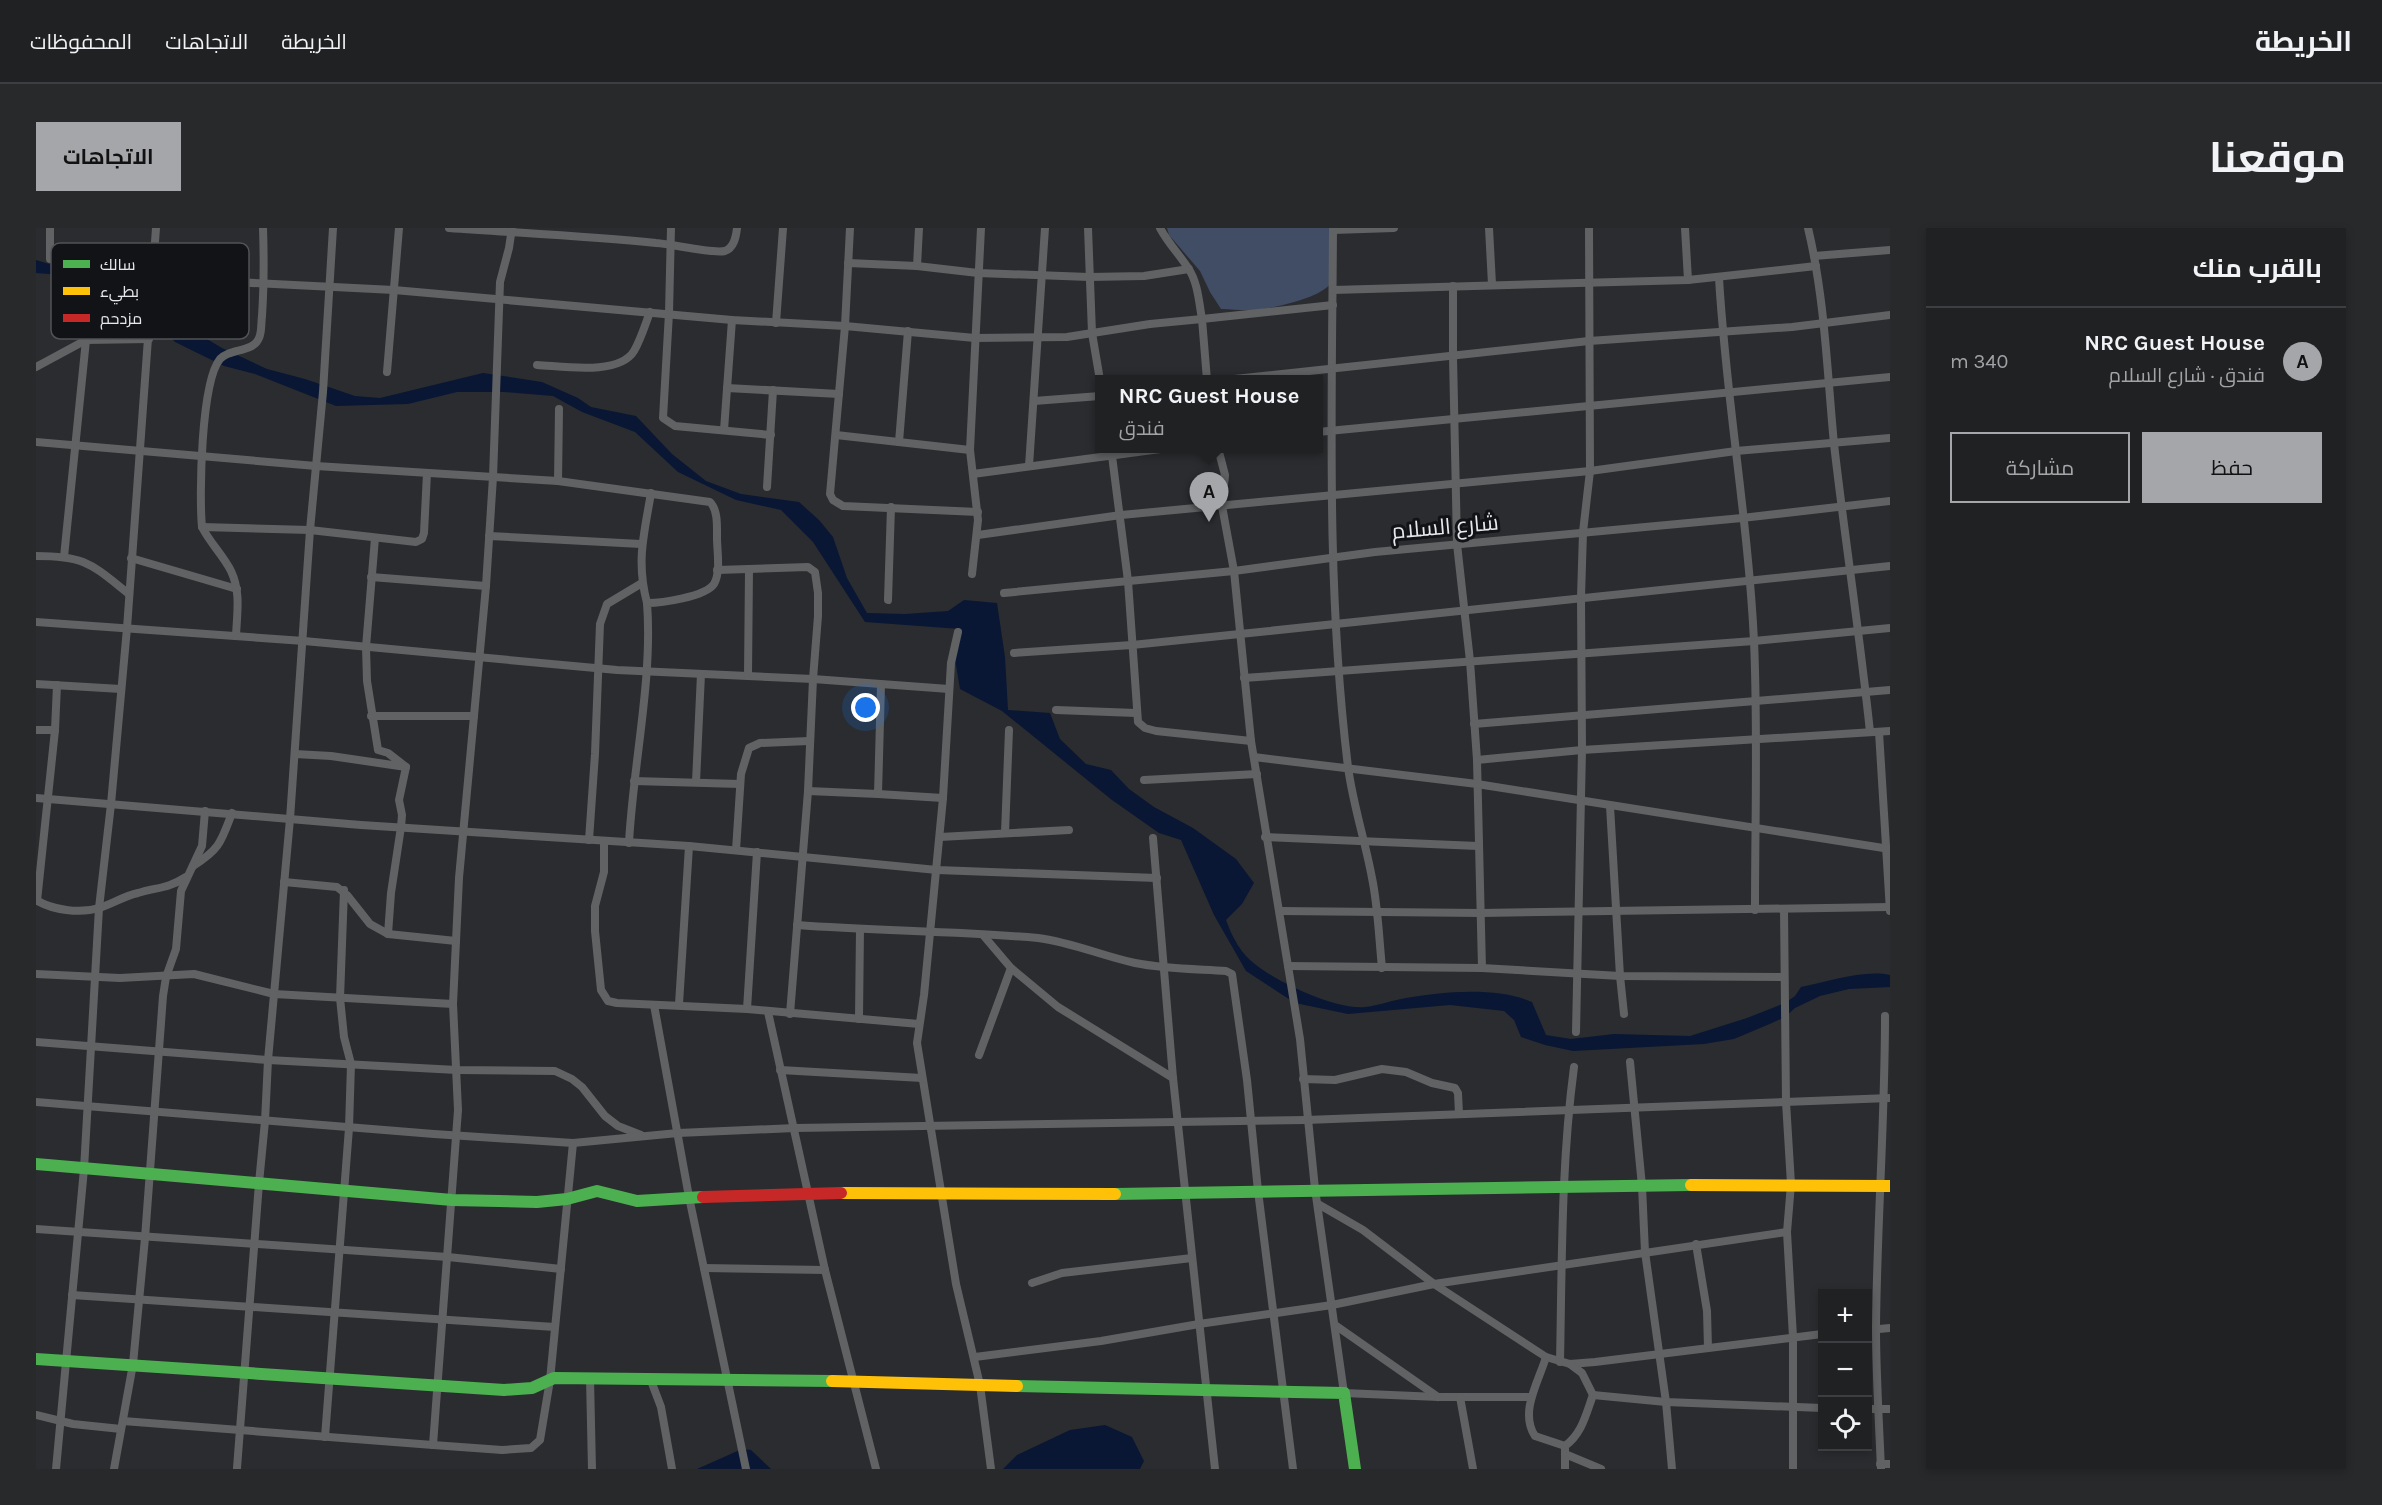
<!DOCTYPE html>
<html lang="ar">
<meta charset="utf-8">
<style>
body{margin:0;font-family:Karla,Cairo,sans-serif;background:#28292b;color:#f1f3f6;direction:rtl}
.controls{position:absolute;right:18px;bottom:18px;display:grid;overflow:hidden;border-radius:0px;box-shadow:0 3px 9px #0003}
.controls button{width:54px;height:54px;display:grid;place-items:center;padding:0;border:0;border-bottom:2px solid #3d3e41;background:#202123;color:#f1f3f6;font:30px sans-serif}
.you{position:absolute;left:830px;top:480px;width:21px;height:21px;margin:-15px;border:4px solid #fff;border-radius:50%;background:#1a73e8;box-shadow:0 0 0 9px #1a73e833}
.badge{display:grid;place-items:center;width:39px;height:39px;border-radius:50%;background:#a4a6aa;color:#111;font-size:20px;font-weight:700}
.pin{position:absolute;translate:-50% -50px;filter:drop-shadow(0 2px 3px #0008)}
.pin::after{content:'';position:absolute;top:32px;width:21px;height:18px;background:inherit;clip-path:polygon(0 0,100% 0,50% 100%)}
.popup{position:absolute;left:1059px;top:147px;width:228px;height:78px;box-sizing:border-box;display:grid;place-content:center;border-radius:0px;background:#202123;filter:drop-shadow(0 2px 4px #0005);font-size:20px;white-space:nowrap;color:#a2a3a6}
.popup b{font-size:22px;color:#f1f3f6}
.popup::after{content:'';position:absolute;left:50%;top:100%;margin-left:-12px;border:12px solid transparent;border-top-color:#202123}
.list{margin:0;padding:0;list-style:none}
h2{display:flex;justify-content:space-between;align-items:center;height:78px;margin:0;padding:0 24px;font-size:26px}
h2 small{font-size:20px;font-weight:400;color:#a2a3a6}
.list li{display:grid;grid-template-columns:39px 1fr auto;gap:18px;align-items:center;box-sizing:border-box;height:108px;padding:0 24px;border-top:2px solid #3d3e41}
.list b{display:block;font-size:22px;white-space:nowrap}
.list p{margin:0;font-size:20px;white-space:nowrap;color:#a2a3a6}
.list em{font-size:20px;font-style:normal;color:#a2a3a6}
.actions{display:flex;gap:12px;padding:18px 24px}
.actions a{flex:1;padding:14px 0;border:2px solid #a4a6aa;border-radius:0px;text-align:center;font-size:21px;color:#a4a6aa}
.actions .main{background:#a4a6aa;color:#111}
.icon{flex:none;width:33px;height:33px;fill:none;stroke:currentColor;stroke-width:2;stroke-linecap:round;stroke-linejoin:round}
.map{position:relative;flex:none;width:1854px;height:1241px;overflow:hidden;direction:ltr;border-radius:0px}
header{display:flex;align-items:center;gap:36px;box-sizing:border-box;height:84px;padding:0 30px;background:#202123;border-bottom:2px solid #3d3e41}
header strong{font-size:28px}
nav{display:flex;gap:33px;margin-inline-start:auto;font-size:21px}
.intro{display:flex;align-items:center;justify-content:space-between;box-sizing:border-box;height:144px;padding:0 36px}
h1{margin:0;font-size:42px}
.button{padding:15px 27px;border-radius:0px;background:#a4a6aa;color:#111;font-size:21px;font-weight:700}
main{display:flex;gap:36px;padding:0 36px}
aside{flex:1;background:#202123;border-radius:0px;box-shadow:0 3px 9px #0003}
.map>svg:first-child{display:block}
.green{fill:#404d65}
.water{fill:#091734}
.lines{fill:none;stroke-linecap:round;stroke-linejoin:round}
.street{stroke:#616263;stroke-width:8}
.fast{stroke:#4caf50;stroke-width:12}
.slow{stroke:#ffc107;stroke-width:12}
.jam{stroke:#c62828;stroke-width:12}
.labels{text-anchor:middle;dominant-baseline:central;stroke-width:6;stroke-linejoin:round;paint-order:stroke}
.street-label{font-size:22px;fill:#e6e8ed;stroke:#121316}
.key{fill:#121316;stroke:#525356;stroke-width:1.5}
.key-label{font-size:16px;fill:#e6e8ed}
</style>
<header>
<strong>الخريطة</strong>
<nav><a>الخريطة</a><a>الاتجاهات</a><a>المحفوظات</a></nav>
</header>
<div class="intro"><h1>موقعنا</h1><a class="button">الاتجاهات</a></div>
<main>
<aside>
<h2>بالقرب منك<small></small></h2>
<ul class="list">
<li><span class="badge">A</span><div><b>NRC Guest House</b><p>فندق · شارع السلام</p></div><em>340 m</em></li>
</ul>
<div class="actions"><a class="main">حفظ</a><a>مشاركة</a></div>
</aside>
<div class="map">
<svg width="1854" height="1241" viewBox="0 0 1854 1241">
<rect width="100%" height="100%" fill="#2a2c2f"/>
<!-- green -->
<path class="green" d="M1131 0H1295V55C1285 70 1238 80 1219 82 1208 83 1196 81 1185 81L1174 64 1164 43 1133 7Z"/>
<!-- water -->
<g class="water">
<path d="M0 32 36 43 87 72 134 89 186 120 231 141 269 151 319 168 344 170 447 145 506 154 542 170 555 179 600 188 636 226 670 253 705 266 763 274 783 292 797 309 811 350 831 385 869 386 912 383 928 372 961 375 969 429 972 482 1014 485 1024 511 1050 536 1075 542 1093 561 1118 579 1157 600 1200 631 1218 655 1206 676 1190 692C1196 709 1205 726 1220 737 1243 755 1300 782 1329 779 1341 778 1353 773 1365 771 1404 764 1459 758 1496 774L1510 807 1535 811 1578 806 1654 808 1711 790 1749 775 1759 768 1765 759C1790 754 1829 741 1854 747V759L1813 761 1784 768 1759 780 1749 789 1736 795 1698 811 1668 816 1537 823 1509 817 1485 809 1478 792 1468 783 1414 777 1312 786 1259 775 1210 743 1178 687 1145 612 1123 605 1076 572 966 483 924 461 919 431 924 401 829 394 777 314 745 282 700 272 642 244 599 204 546 184 517 168 468 164H421L372 176 300 178 219 146 188 138 139 114 109 83 57 71 25 47 0 45Z"/>
<polygon points="1069,1197 1096,1209 1108,1233 1104,1241 967,1241 981,1227 1034,1202"/>
<polygon points="706,1221 715,1222 735,1241 661,1241"/>
</g>
<g class="lines">
<!-- street -->
<g class="street">
<path d="M413 0C482 5 551 8 620 15 637 16 675 26 689 23 698 20 700 9 701 0"/>
<polyline points="635,0 633,85 627,190 639,198 735,207"/>
<polyline points="814,0 809,98 794,266 797,272 807,278 942,284"/>
<polyline points="1052,0 1056,105 1064,152"/>
<path d="M1297 0C1296 180 1290 360 1312 539 1317 577 1329 612 1336 650 1342 679 1343 710 1346 740"/>
<polyline points="1453,0 1456,56"/>
<polyline points="1649,0 1652,52"/>
<path d="M1772 0C1789 71 1791 143 1798 216 1809 312 1824 408 1834 504"/>
<polyline points="1297,2 1358,0"/>
<polyline points="1778,28 1854,22"/>
<polyline points="14,31 14,0"/>
<polyline points="812,35 881,38 942,45 1053,49 1108,48 1153,41"/>
<polyline points="881,38 883,0"/>
<path d="M117 50 358 62 696 92 809 98 939 110 1031 109 1114 96 1166 91C1163 75 1162 54 1152 40 1143 26 1132 15 1124 0"/>
<path d="M1683 50C1690 171 1712 291 1718 413 1722 503 1719 593 1719 682"/>
<polyline points="1417,58 1417,129 1421,316 1434,433 1441,532 1446,740"/>
<polyline points="1297,62 1652,52 1780,38"/>
<polyline points="740,95 747,0"/>
<path d="M501 137C526 138 583 148 598 123 605 111 609 97 614 84"/>
<polyline points="0,139 50,112 113,111"/>
<polyline points="351,144 363,0"/>
<polyline points="1171,152 1166,91 1297,77"/>
<polyline points="1189,152 1553,113 1756,99 1854,87"/>
<polyline points="691,160 803,166"/>
<polyline points="998,173 1064,168"/>
<polyline points="688,202 696,92"/>
<polyline points="1282,204 1854,149"/>
<polyline points="800,207 934,222"/>
<path d="M0 214 280 238 522 253 674 274C682 282 681 298 681 310 681 323 685 344 678 356 669 369 625 375 611 375 617 451 597 537 593 615"/>
<polyline points="863,214 872,103"/>
<polyline points="1075,220 1092,353 1102,494 1109,500 1120,503 1215,513"/>
<polyline points="1182,220 1189,247 1186,278 1198,343 1215,513 1264,811 1279,961 1308,1165 1402,1169 1495,1169"/>
<polyline points="993,238 1009,0"/>
<polyline points="937,246 1132,220"/>
<polyline points="522,253 523,181"/>
<polyline points="731,259 737,162"/>
<polyline points="166,299 274,302 380,314 386,311 388,305 391,245"/>
<polyline points="942,307 1085,287 1554,243 1700,223 1854,210"/>
<polyline points="453,308 605,316"/>
<polyline points="339,310 330,419 331,453 342,522 352,525 370,539 363,572 366,587 365,599 355,665 352,706"/>
<path d="M0 328C50 328 55 336 93 366"/>
<polyline points="28,329 50,112"/>
<polyline points="95,330 201,361"/>
<polyline points="681,342 772,339 779,344 782,365 782,388 777,451 772,563 754,786"/>
<polyline points="936,346 942,292 934,222 945,0"/>
<polyline points="335,349 450,358"/>
<polyline points="968,365 1198,343 1339,324 1706,290 1854,273"/>
<polyline points="852,372 855,279"/>
<path d="M611 375C600 333 608 307 615 265"/>
<polyline points="0,394 268,413 581,442 777,451 913,461"/>
<polyline points="922,404 915,435 907,570 888,767 881,815 920,1056 944,1157 955,1241"/>
<path d="M200 408C201 385 205 364 195 343 187 327 174 315 166 299 163 268 165 154 184 131 194 120 217 125 223 110 226 104 225 94 226 88 228 58 228 29 227 0"/>
<polyline points="978,425 1096,417 1204,406 1854,338"/>
<polyline points="712,447 713,341"/>
<polyline points="1208,450 1718,413 1854,400"/>
<polyline points="0,456 85,461"/>
<polyline points="1020,482 1100,485"/>
<polyline points="335,488 438,488"/>
<polyline points="1438,496 1854,462"/>
<polyline points="0,502 19,502 21,457"/>
<polyline points="1843,504 1854,683"/>
<polyline points="259,526 295,528 370,539"/>
<polyline points="1218,529 1441,556 1854,621"/>
<polyline points="1441,532 1546,522 1854,503"/>
<polyline points="1108,552 1221,546"/>
<polyline points="598,553 704,556"/>
<polyline points="660,554 665,446"/>
<polyline points="772,563 842,566 845,457"/>
<polyline points="842,566 907,570"/>
<polyline points="0,570 325,597 653,618 901,642 1121,650"/>
<polyline points="1574,578 1584,748 1588,786"/>
<polyline points="969,605 973,502"/>
<polyline points="904,609 1033,602"/>
<polyline points="1229,609 1442,618"/>
<polyline points="1117,610 1137,850 1179,1241"/>
<polyline points="553,612 559,526 564,396 571,376 606,355"/>
<polyline points="568,613 568,644 559,678 559,703 565,762 572,773 581,775 711,781 883,796"/>
<polyline points="700,622 705,546 713,520 724,515 773,513"/>
<path d="M157 638C184 621 185 614 196 585"/>
<polyline points="248,654 301,659 311,667 334,696 352,706 420,713"/>
<path d="M0 672C16 682 44 686 63 680 76 676 88 668 102 665 122 659 131 661 150 649"/>
<polyline points="1,673 19,502"/>
<polyline points="1748,682 1750,874 1755,956 1751,1004 1757,1109 1757,1241"/>
<polyline points="1244,683 1445,685 1854,679"/>
<path d="M761 697C841 703 922 703 1002 710 1035 714 1066 728 1099 735 1129 741 1159 741 1190 743L1196 746 1211 852 1222 963 1257 1241"/>
<polyline points="947,707 975,740 1022,779 1137,850"/>
<polyline points="1252,738 1446,740 1584,748 1748,749"/>
<polyline points="0,746 84,750 158,746 238,766 417,776"/>
<polyline points="643,776 653,618"/>
<polyline points="618,777 653,969 710,1241"/>
<polyline points="711,781 721,624"/>
<polyline points="732,784 789,1042 840,1241"/>
<polyline points="823,791 824,701"/>
<polyline points="1540,804 1546,522 1545,369 1547,304 1554,243 1553,0"/>
<polyline points="0,814 232,832 421,842 519,843 536,851 546,859 569,888 582,898 605,907"/>
<polyline points="943,827 975,740"/>
<polyline points="1594,834 1606,958 1609,1024 1630,1174 1636,1241"/>
<polyline points="744,842 886,850"/>
<polyline points="1267,851 1299,852 1346,841 1370,844 1396,855 1419,860 1422,865 1423,886"/>
<polyline points="0,874 398,906 537,915 642,905 759,900 1270,892 1854,870"/>
<polyline points="1282,976 1327,1002 1398,1056 1510,1129 1534,1136 1559,1134 1786,1106"/>
<polyline points="0,1001 412,1029 525,1041"/>
<polyline points="1660,1016 1671,1083 1672,1120"/>
<polyline points="668,1040 789,1042"/>
<polyline points="996,1055 1026,1045 1156,1030"/>
<polyline points="36,1067 519,1099"/>
<polyline points="1299,1097 1402,1169"/>
<polyline points="1832,1102 1854,1100"/>
<polyline points="939,1129 1065,1113 1163,1096 1296,1077 1398,1056 1751,1004"/>
<path d="M1510 1129C1503 1153 1483 1184 1499 1208L1529 1218C1546 1206 1550 1186 1557 1167"/>
<path d="M1524 1134C1526 1035 1525 937 1538 839"/>
<polyline points="1534,1136 1546,1145 1557,1167 1630,1174 1786,1180"/>
<polyline points="554,1150 556,1241"/>
<polyline points="614,1150 625,1179 636,1241"/>
<polyline points="1424,1169 1437,1241"/>
<polyline points="1832,1181 1854,1181"/>
<polyline points="0,1187 37,1196 85,1201"/>
<polyline points="87,1193 397,1217 466,1222 495,1220 504,1212 514,1152 537,915"/>
<polyline points="289,1209 313,900 315,836 308,809 304,770 308,662"/>
<polyline points="397,1217 422,882 417,776 423,650 450,358 457,249 464,54 473,20 476,0"/>
<polyline points="1529,1221 1529,1241"/>
<polyline points="1529,1226 1565,1241"/>
<polyline points="1844,1236 1854,1236"/>
<polyline points="201,1240 223,955 229,893 232,832 254,591 274,302 287,164 297,0"/>
<polyline points="20,1241 48,941 63,680 75,576 91,400 120,0"/>
<polyline points="78,1241 97,1136 109,1010 127,768 130,749 140,721 145,663 166,618 169,583"/>
<path d="M1845 1241C1843 1194 1840 1146 1840 1099 1841 995 1849 892 1849 788"/>
</g>
<!-- fast -->
<g class="fast">
<polyline points="0,936 416,972 501,974 531,971 561,963 601,973 667,969"/>
<polyline points="1079,966 1655,957"/>
<polyline points="0,1131 468,1162 496,1160 518,1150 796,1153"/>
<polyline points="981,1158 1308,1165 1319,1241"/>
</g>
<!-- slow -->
<g class="slow">
<polyline points="1655,957 1854,958"/>
<polyline points="805,965 1079,966"/>
<polyline points="796,1153 981,1158"/>
</g>
<!-- jam -->
<polyline class="jam" points="667,969 805,965"/>
</g>
<g class="labels">
<!-- street labels -->
<g class="street-label">
<text transform="translate(1409 299) rotate(-5)">شارع السلام</text>
</g>
</g>
<!-- legend -->
<rect x="15" y="15" width="198" height="96" rx="9" class="key"/>
<rect x="27" y="32" width="27" height="8" fill="#4caf50"/>
<rect x="27" y="59" width="27" height="8" fill="#ffc107"/>
<rect x="27" y="86" width="27" height="8" fill="#c62828"/>
<g class="key-label">
<text x="64" y="42">سالك</text>
<text x="64" y="69">بطيء</text>
<text x="64" y="96">مزدحم</text>
</g>
</svg>
<div class="controls">
<button>+</button>
<button>−</button>
<button><svg class="icon" aria-label="locate" viewBox="0 0 24 24"><circle cx="12" cy="12" r="6"/><path d="M12 2v4M12 18v4M2 12h4M18 12h4"/></svg></button>
</div>
<div class="you"></div>
<div class="pin badge" style="left:1173px;top:294px">A</div>
<div class="popup"><b>NRC Guest House</b>فندق</div>
</div>
</main>
